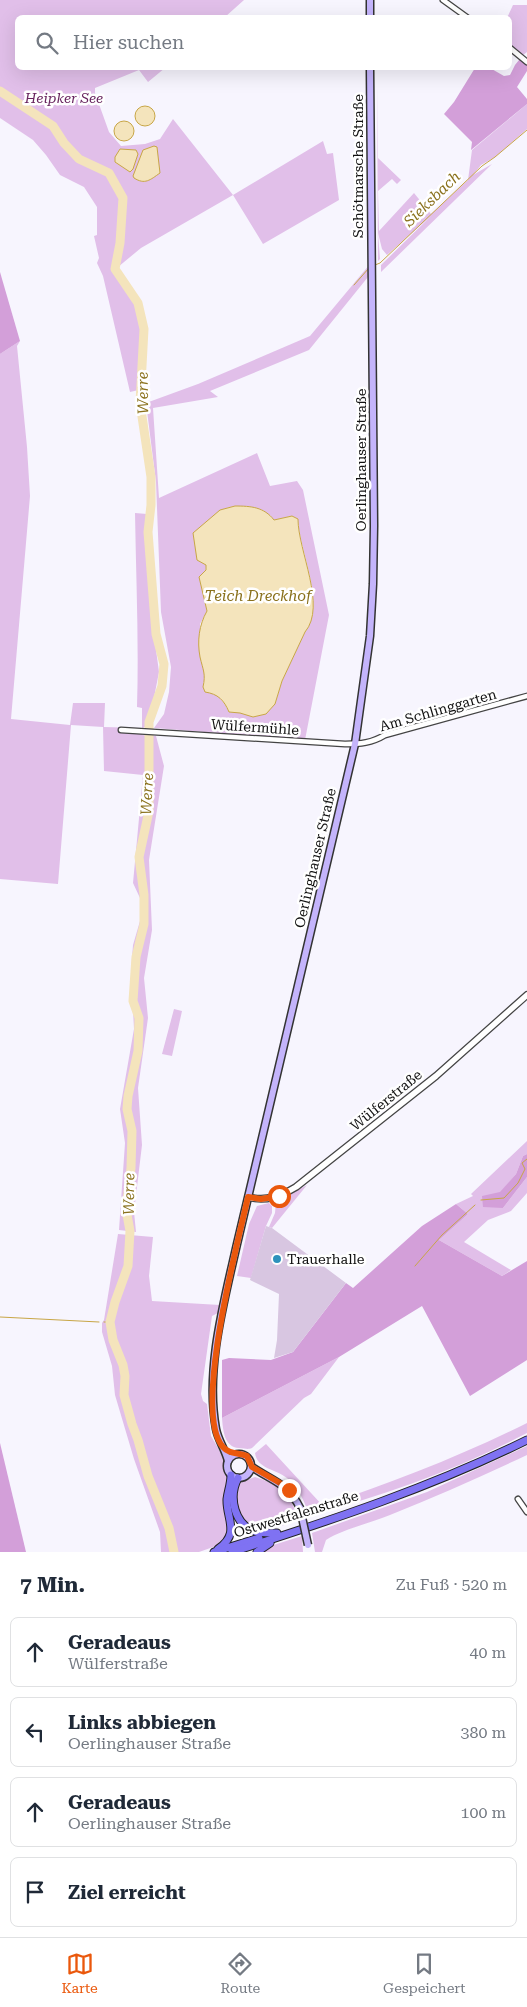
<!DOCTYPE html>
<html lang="de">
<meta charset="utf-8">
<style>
body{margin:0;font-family:"Roboto Serif",serif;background:#f2f2f3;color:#1f2937}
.stop{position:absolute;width:15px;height:15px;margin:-11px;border:4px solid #ea580c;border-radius:50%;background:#fff}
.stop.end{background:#ea580c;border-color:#fff;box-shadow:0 1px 5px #0008}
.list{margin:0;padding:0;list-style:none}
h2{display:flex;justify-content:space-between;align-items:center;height:65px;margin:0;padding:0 20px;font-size:21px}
h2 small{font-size:16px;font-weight:400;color:#747a83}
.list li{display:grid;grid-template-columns:32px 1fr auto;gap:15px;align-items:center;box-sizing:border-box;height:70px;margin:0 10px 10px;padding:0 10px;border:1px solid #e0e1e3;border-radius:8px}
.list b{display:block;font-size:19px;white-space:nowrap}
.list p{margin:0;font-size:16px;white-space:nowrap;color:#747a83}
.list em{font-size:16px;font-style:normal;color:#747a83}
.icon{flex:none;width:28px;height:28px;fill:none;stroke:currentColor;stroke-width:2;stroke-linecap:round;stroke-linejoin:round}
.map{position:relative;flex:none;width:527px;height:1552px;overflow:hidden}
.search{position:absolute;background:#fff;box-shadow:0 5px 20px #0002;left:15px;right:15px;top:15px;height:55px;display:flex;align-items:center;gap:12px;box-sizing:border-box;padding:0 18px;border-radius:8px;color:#747a83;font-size:19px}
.sheet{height:385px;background:#fff}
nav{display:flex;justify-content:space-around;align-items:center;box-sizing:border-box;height:70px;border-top:1px solid #e0e1e3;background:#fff;font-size:14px;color:#747a83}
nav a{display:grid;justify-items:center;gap:2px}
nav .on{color:#ea580c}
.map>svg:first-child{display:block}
.green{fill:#e1bfe9;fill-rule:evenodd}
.forest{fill:#d39fd9}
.cemetery{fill:#d8c6e1}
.water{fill:#f4e4bc;stroke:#c8a646}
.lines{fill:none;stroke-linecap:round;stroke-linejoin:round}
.stream{stroke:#c8a646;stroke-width:1}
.river{stroke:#f4e4bc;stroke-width:9}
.minor-casing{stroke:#444;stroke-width:7}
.tertiary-casing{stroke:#444;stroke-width:8}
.secondary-casing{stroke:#333;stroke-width:9}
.primary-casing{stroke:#222;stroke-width:9}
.minor{stroke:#fff;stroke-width:4.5}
.tertiary{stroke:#fff;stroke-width:5.5}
.secondary{stroke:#c4b4fb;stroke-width:6}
.primary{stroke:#7f72f2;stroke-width:7}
.secondary-bridge-casing{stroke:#333;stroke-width:9;stroke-linecap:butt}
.secondary-bridge{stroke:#c4b4fb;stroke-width:6}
.route{stroke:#ea580c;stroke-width:6}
.poi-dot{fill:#2e92bc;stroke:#fff;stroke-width:2}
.labels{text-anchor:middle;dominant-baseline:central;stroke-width:5;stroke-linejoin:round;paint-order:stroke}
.park-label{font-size:14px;font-style:italic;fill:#67235e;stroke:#fff}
.street-label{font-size:14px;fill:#111;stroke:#fff}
.poi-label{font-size:14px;fill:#111;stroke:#fff;text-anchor:start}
.water-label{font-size:15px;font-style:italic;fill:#8a711c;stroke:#fff}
</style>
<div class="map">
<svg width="527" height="1552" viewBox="0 0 527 1552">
<rect width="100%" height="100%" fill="#f7f5fe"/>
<!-- green -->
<g class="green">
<path d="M0 0H244L225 17 18 18V68H165L148 82 139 70 95 88V93L109 132 121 146 145 144 160 139 173 119 233 195 323 141 327 154 333 153 339 200 263 244 233 195 141 248 118 267C123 278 130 287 134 298 146 326 145 359 143 389L130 392 103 276 97 263 99 258 94 236 97 235V207L84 187 60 175 46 155 33 140 0 118Z"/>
<polygon points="513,5 527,5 527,52 522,56 510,46 510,18 507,18"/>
<polygon points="377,85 378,158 401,180 397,184 392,179 378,191 379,231 414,193 431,214 468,180 472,150 527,104 527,129 495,157 481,165 473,175 492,164 381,272 381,265 431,216 387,255 382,249 378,233 380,259 378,261"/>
<path d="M370 264 368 277 309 350 210 391 218 397 153 408 159 498 257 453 270 486 297 481 303 490 329 615 305 740 154 728 164 714 169 692 171 667 161 612 156 482 146 403 198 384 310 336ZM235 506C251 506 264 507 274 520L292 516 298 519C299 550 327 606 305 632L282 681 275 704 266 714 253 717 240 712H229C223 699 216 693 203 687L205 675 200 624 207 611 204 596 206 565 194 533 220 510Z"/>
<path d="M20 341 17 346 27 447 30 496 11 719 70 725 73 703H105L104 727 142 728V708L137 707C139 642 136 578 135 513L147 514 152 620 159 672 151 713 146 727 142 728V735L156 736 164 766 149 860 152 930 144 978 148 1018 138 1088 142 1145 134 1212 136 1232 119 1230 125 1143 120 1109 134 1029 131 971 133 945 140 921V898L133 883 143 775 104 771 103 727 71 725 58 884 0 879V354Z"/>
<polygon points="174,1009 182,1011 172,1056 162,1054"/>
<polygon points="527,1141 527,1154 523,1156 516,1174 500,1193 503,1208 527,1177 527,1193 511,1211 488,1220 464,1242 511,1270 502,1276 439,1240 468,1214 456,1204 473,1196 471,1194"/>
<polygon points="307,1185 272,1228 269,1227 275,1213 276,1202"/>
<polygon points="269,1203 272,1206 272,1213 266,1226 251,1278 237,1276 249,1224 257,1206"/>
<polygon points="118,1234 153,1237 149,1276 152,1301 220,1305 218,1313 212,1316 201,1394 203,1401 207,1404 211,1436 224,1458 224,1468 228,1478 228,1530 226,1535 216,1546 199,1552 161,1552 160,1532 134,1459 115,1395 112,1366 102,1332 102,1323 104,1320"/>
<path d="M339 1357 311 1394 304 1398 252 1448C247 1450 245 1448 239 1448 224 1447 223 1430 222 1418Z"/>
<path d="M527 1423V1433C458 1469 384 1496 309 1515 305 1502 298 1487 287 1478 276 1469 257 1469 255 1453L266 1444 323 1506C393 1482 461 1456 527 1423Z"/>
<path d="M527 1446V1455C482 1476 437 1496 390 1515 371 1523 343 1529 326 1540L322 1552H315L312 1533 427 1492Z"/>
<path d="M255 1477C280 1485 291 1493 298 1519 287 1524 273 1531 260 1528 242 1525 227 1498 241 1482Z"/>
<polygon points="302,1536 303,1552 262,1552 267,1547"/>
</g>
<!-- forest -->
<g class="forest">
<polygon points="519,60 523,60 527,63 527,71 517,87 527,99 527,104 471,150 472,142 444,114 454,102 475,68 490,68 504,76 510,75 515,65"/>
<polygon points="0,272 20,341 0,354"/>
<polygon points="527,1154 527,1177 503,1208 483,1207 482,1196 500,1192 516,1174 523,1156"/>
<polygon points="456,1204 468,1214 439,1240 502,1276 527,1261 527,1360 470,1396 422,1306 339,1357 222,1418 222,1360 229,1358 271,1360 293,1352 346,1283 353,1288 422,1226"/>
<polygon points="0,1443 26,1552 0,1552"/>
</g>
<!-- cemetery -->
<polygon class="cemetery" points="266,1226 272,1228 346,1283 293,1352 274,1358 277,1340 279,1294 250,1280"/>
<!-- water -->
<g class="water">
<circle cx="145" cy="116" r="10"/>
<circle cx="124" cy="131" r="10"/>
<path d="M154 146 157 147 160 173C150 180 145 185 134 178L133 176 143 150Z"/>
<polygon points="120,149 136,150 138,154 133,169 130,172 115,162 115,157"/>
<path d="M235 506C251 506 264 507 274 520L292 516 298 519C298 551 327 606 305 632L282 681 275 704 266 714 253 717 240 713 229 712C224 700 218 694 205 692L203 687C206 674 203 670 200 657 197 641 199 625 207 611L199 577 206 570V565L197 560 193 533 220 510Z"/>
</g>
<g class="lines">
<!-- stream -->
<g class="stream">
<polyline points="375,265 380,263 482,166 495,157 527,130"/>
<polyline points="354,285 369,268"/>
<polyline points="481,1200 504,1198 518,1183 525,1169 522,1163 527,1159"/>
<polyline points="415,1266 442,1235 475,1205"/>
<polyline points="0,1317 99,1322"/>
<polyline points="104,1322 110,1322"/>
</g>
<!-- river -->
<polyline class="river" points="0,91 53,126 64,143 79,159 109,173 123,198 120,243 115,269 138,303 144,329 140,403 151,477 151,505 148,532 156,634 164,664 162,686 149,722 149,811 139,857 144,895 144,924 136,957 133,1001 139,1018 138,1051 128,1096 127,1109 132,1131 131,1168 126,1209 130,1231 128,1266 115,1302 110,1322 113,1340 123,1365 125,1376 124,1395 132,1424 138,1440 148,1476 169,1528 174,1552"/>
<!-- minor casing -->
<g class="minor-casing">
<g id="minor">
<polyline points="443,0 468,18"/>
<polyline points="510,48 527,62"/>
<path d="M121 730 345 744C360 744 372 743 385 735L527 696"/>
<polyline points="518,1499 527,1512"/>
</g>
</g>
<!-- tertiary casing -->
<g class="tertiary-casing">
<path id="tertiary" d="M248 1197C266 1202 281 1196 296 1187L436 1076 527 995"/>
</g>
<!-- secondary casing -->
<g class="secondary-casing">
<g id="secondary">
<polyline points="370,0 370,18"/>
<circle cx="239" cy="1466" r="12"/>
<path d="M228 1461C225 1449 218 1440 216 1429 205 1370 224 1302 237 1244L355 744 370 636 373 584 374 526 370 68"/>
<path d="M252 1467C272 1481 288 1483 300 1508"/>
</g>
</g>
<!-- primary casing -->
<g class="primary-casing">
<g id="primary">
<path d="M238 1478C228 1497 234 1526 257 1532 263 1533 271 1533 277 1533"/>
<path d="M218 1549C241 1533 226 1519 227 1499 228 1491 231 1484 231 1475"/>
<polyline points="214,1552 259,1538"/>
<path d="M232 1552C332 1520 432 1487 527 1440"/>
<polyline points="257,1552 270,1543"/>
</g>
</g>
<!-- minor -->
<use href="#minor" class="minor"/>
<!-- tertiary -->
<use href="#tertiary" class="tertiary"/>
<!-- secondary -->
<use href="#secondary" class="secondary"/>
<!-- primary -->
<use href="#primary" class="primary"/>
<!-- secondary-bridge casing -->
<g class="secondary-bridge-casing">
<polyline id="secondary-bridge" points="300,1508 308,1545"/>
</g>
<!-- secondary-bridge -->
<use href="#secondary-bridge" class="secondary-bridge"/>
</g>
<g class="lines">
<!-- route -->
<path class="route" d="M279 1196 261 1199 248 1197C238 1242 192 1413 223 1447 230 1455 238 1452 247 1456L252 1467 280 1483 289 1490"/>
</g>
<!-- markers -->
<circle class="poi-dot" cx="277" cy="1259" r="5"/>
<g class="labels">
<!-- park labels -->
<g class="park-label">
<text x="64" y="98">Heipker See</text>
</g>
<!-- street labels -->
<g class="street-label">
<text transform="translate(358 166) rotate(-90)">Schötmarsche Straße</text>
<text transform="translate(361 460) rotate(-90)">Oerlinghauser Straße</text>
<text transform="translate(438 710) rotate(-16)">Am Schlinggarten</text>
<text transform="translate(255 727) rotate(4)">Wülfermühle</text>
<text transform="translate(315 858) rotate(-77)">Oerlinghauser Straße</text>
<text transform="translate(386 1100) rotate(-39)">Wülferstraße</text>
<text transform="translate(296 1514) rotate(-17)">Ostwestfalenstraße</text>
</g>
<!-- poi labels -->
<g class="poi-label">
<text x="287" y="1259">Trauerhalle</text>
</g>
<!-- water labels -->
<g class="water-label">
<text transform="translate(432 199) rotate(-44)">Sieksbach</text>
<text transform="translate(143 393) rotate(-91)">Werre</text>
<text x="258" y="596">Teich Dreckhof</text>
<text transform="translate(147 794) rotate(-87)">Werre</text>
<text transform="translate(129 1194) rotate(-89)">Werre</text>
</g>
</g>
</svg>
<div class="stop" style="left:279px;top:1196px"></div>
<div class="stop end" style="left:289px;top:1490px"></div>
<div class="search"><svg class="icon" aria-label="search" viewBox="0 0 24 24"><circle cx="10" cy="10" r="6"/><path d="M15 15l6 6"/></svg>Hier suchen</div>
</div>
<section class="sheet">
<h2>7 Min.<small>Zu Fuß · 520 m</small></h2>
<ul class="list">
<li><svg class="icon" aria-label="ahead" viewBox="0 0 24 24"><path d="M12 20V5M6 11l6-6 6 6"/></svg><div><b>Geradeaus</b><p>Wülferstraße</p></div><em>40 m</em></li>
<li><svg class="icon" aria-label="left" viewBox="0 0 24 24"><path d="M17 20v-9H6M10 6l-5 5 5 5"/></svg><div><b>Links abbiegen</b><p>Oerlinghauser Straße</p></div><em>380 m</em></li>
<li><svg class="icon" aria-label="ahead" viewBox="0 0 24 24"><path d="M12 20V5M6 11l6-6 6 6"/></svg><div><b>Geradeaus</b><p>Oerlinghauser Straße</p></div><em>100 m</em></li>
<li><svg class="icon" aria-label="arrive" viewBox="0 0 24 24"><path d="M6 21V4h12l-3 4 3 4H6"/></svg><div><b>Ziel erreicht</b></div></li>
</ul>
</section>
<nav>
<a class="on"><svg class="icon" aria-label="map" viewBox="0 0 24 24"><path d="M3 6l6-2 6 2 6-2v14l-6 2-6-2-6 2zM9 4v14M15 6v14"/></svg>Karte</a>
<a><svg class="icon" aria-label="directions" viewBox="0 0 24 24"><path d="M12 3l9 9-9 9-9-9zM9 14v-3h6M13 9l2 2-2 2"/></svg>Route</a>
<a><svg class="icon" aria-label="saved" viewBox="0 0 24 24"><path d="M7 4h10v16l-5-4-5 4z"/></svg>Gespeichert</a>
</nav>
